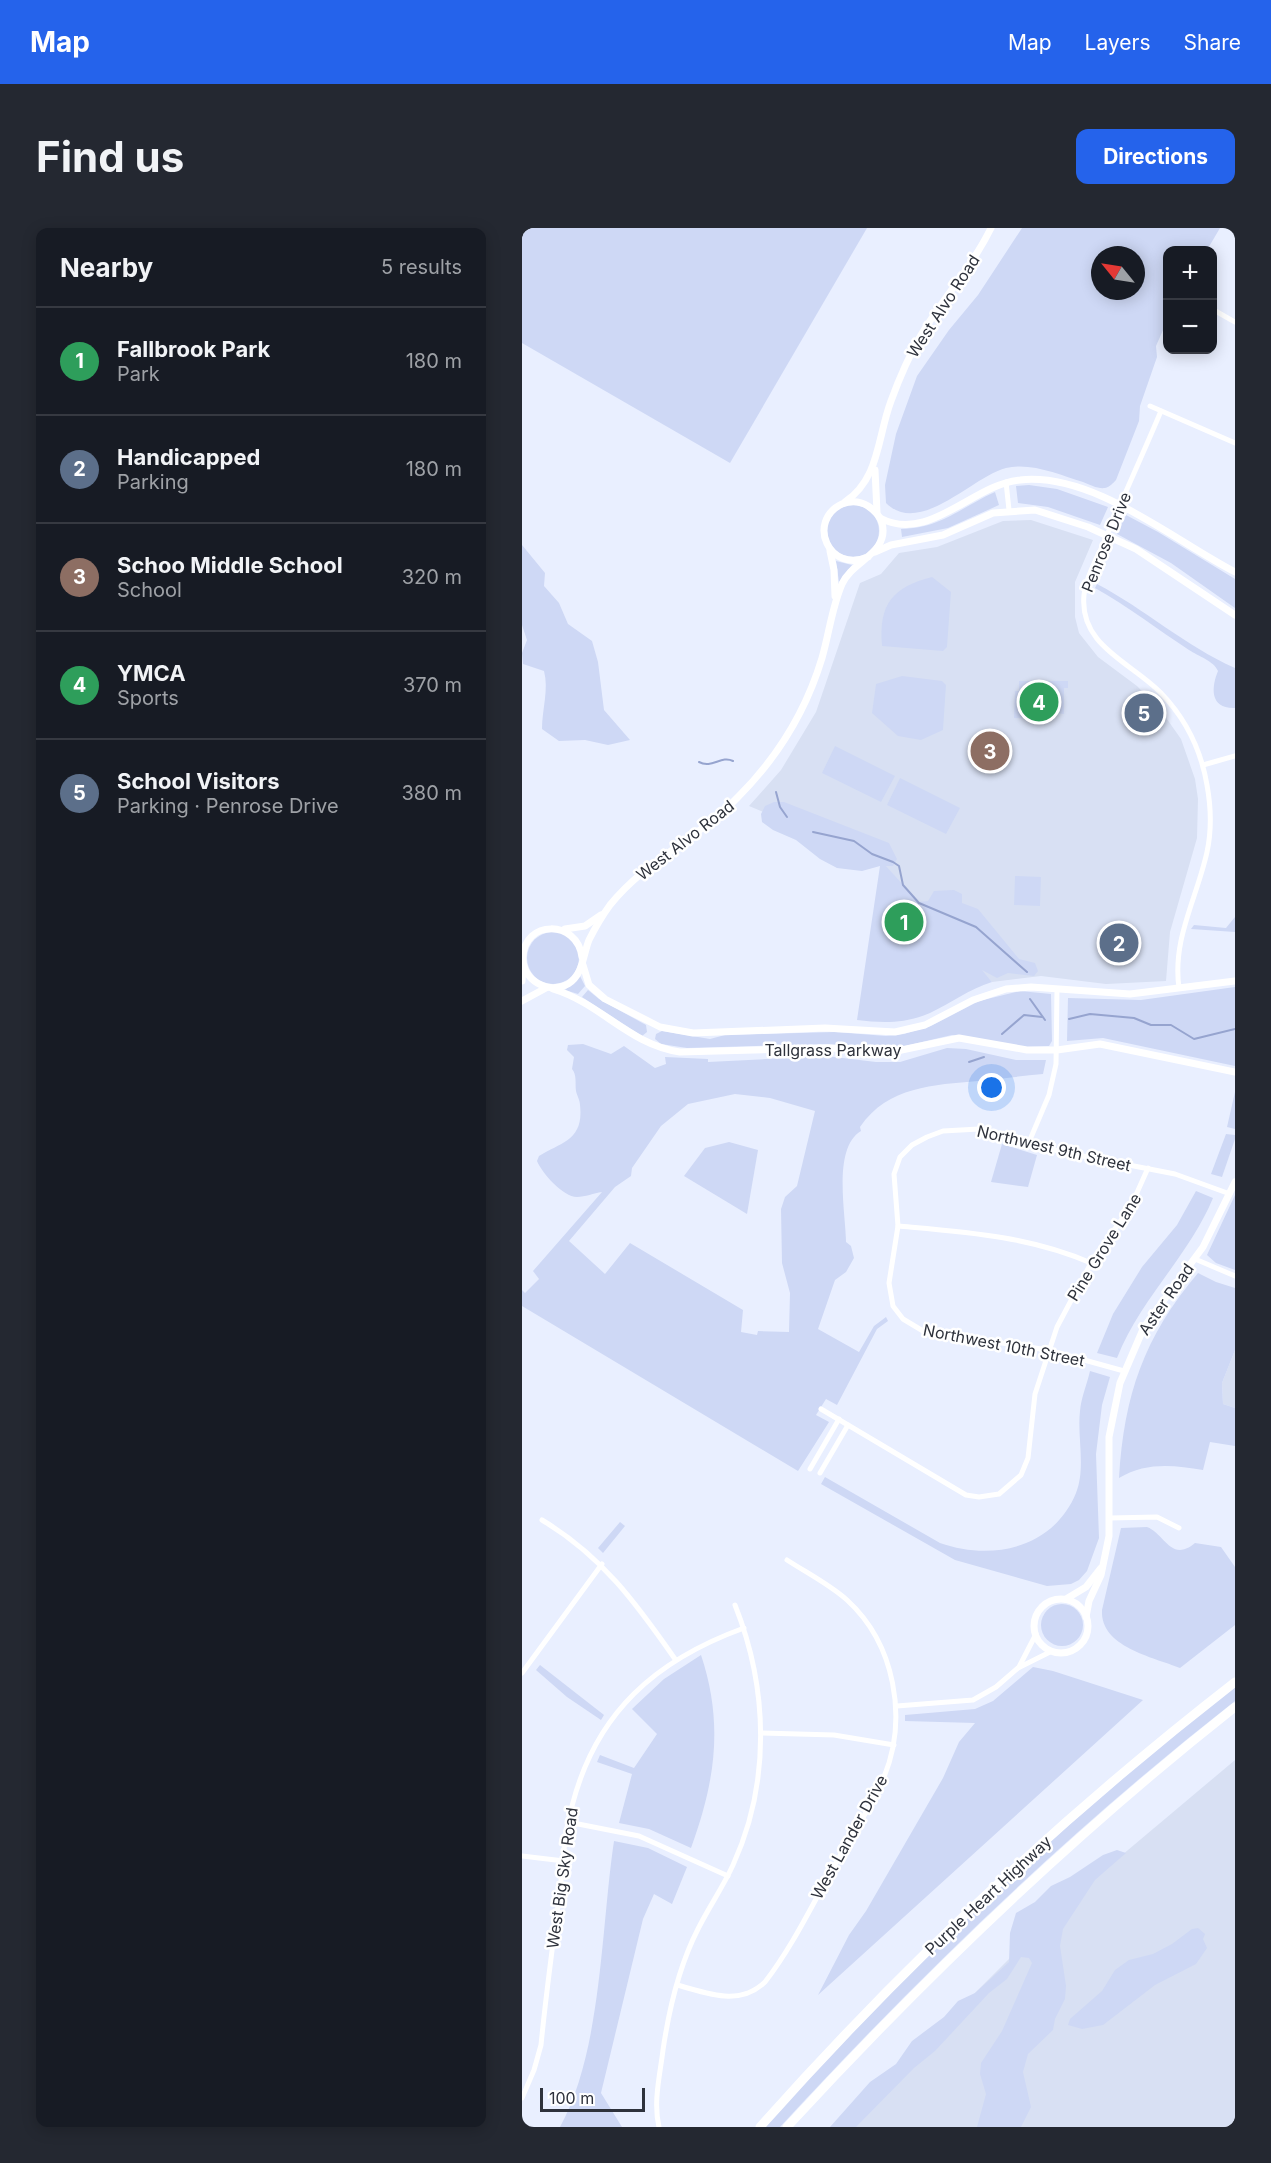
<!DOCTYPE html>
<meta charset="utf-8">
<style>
body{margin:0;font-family:Inter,sans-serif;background:#242831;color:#f1f3f6}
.controls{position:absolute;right:18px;top:18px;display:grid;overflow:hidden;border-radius:12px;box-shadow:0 3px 15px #0003}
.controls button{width:54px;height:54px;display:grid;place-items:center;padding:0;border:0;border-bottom:2px solid #363941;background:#171b24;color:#f1f3f6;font:30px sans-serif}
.compass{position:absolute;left:569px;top:18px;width:54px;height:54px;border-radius:50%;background:#171b24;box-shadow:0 3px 15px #0003;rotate:300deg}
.scale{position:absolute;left:18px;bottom:15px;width:105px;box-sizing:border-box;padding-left:6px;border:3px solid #2e323c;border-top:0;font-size:16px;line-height:21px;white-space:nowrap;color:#2e323c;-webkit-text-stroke:4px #fff;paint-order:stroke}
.you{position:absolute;left:470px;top:860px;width:21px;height:21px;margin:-15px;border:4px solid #fff;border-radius:50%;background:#1a73e8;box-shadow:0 0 0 9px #1a73e833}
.badge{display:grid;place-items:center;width:39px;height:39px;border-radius:50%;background:#2563eb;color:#fff;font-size:20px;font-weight:700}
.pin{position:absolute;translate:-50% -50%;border:3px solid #fff;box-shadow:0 2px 6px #0006}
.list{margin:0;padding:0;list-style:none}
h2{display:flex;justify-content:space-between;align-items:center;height:78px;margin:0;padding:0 24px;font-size:26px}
h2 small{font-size:20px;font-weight:400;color:#9ea1a6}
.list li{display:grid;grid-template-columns:39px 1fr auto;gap:18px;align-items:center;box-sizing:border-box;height:108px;padding:0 24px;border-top:2px solid #363941}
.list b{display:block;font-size:22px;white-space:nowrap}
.list p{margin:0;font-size:20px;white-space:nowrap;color:#9ea1a6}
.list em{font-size:20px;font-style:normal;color:#9ea1a6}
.map{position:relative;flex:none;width:713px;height:1899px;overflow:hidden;border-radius:12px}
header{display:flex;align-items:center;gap:36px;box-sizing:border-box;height:84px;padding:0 30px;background:#2563eb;color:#fff}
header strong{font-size:28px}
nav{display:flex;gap:33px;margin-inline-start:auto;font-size:21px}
.intro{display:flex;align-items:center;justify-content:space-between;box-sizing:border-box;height:144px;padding:0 36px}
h1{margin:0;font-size:42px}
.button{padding:15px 27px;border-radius:12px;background:#2563eb;color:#fff;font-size:21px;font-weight:700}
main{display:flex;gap:36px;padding:0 36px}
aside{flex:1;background:#171b24;border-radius:12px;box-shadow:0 3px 15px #0003}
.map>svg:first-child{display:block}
.built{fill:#d8e0f3}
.green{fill:#ced8f5;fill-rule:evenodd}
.water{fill:#96a4cf}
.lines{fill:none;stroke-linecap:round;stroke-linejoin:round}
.stream{stroke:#96a4cf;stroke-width:2}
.minor{stroke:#fff;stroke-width:5}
.tertiary{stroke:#fff;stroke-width:7}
.primary{stroke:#fff;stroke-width:9}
.labels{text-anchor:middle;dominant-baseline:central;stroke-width:5;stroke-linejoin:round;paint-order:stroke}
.street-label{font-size:16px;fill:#2e323c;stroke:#fff}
</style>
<header>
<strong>Map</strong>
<nav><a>Map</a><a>Layers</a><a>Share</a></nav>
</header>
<div class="intro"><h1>Find us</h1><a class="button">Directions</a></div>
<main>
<aside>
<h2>Nearby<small>5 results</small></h2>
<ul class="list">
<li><span class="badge" style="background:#2e9e5b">1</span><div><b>Fallbrook Park</b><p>Park</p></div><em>180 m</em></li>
<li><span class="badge" style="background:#5c6f8a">2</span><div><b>Handicapped</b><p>Parking</p></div><em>180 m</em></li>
<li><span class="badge" style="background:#8d6e63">3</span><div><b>Schoo Middle School</b><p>School</p></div><em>320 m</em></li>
<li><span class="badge" style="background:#2e9e5b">4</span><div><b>YMCA</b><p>Sports</p></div><em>370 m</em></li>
<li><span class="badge" style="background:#5c6f8a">5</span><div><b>School Visitors</b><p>Parking · Penrose Drive</p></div><em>380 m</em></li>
</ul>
</aside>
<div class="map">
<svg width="713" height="1899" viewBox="0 0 713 1899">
<rect width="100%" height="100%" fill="#e9efff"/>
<!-- built -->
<g class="built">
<polygon points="509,292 571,312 553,354 553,389 557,405 576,429 615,458 640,484 659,511 673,551 676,571 675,610 648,704 644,753 584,756 519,748 470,754 359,633 227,578 259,542 294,484 338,355 359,346 377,325 415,319 481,293"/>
<polygon points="713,1122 713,1180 701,1176 700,1155"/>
<polygon points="713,1532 713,1899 328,1899 419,1799 543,1675"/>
</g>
<!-- green -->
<g class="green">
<polygon points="0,0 345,0 208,235 0,115"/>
<path d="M500 0H698L685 22H646L645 93 634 118 635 129 618 178 617 193 594 252C591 255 588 259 583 260 576 261 568 257 561 254 538 247 509 234 484 240 451 248 398 309 364 275L363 257 374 206 395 148 427 102 456 67ZM578 27H614V63H578Z"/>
<polygon points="507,257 535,261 586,279 578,297 526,279 496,275 494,258"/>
<path d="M473 264 477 277 426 300 380 309 379 301C420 300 439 279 473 264Z"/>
<circle cx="331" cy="303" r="26"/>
<polygon points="604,287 636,304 713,351 713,380 649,335 595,306"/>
<path d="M0 317 23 345 22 358 37 375 46 396 70 413 76 434 82 482 108 512 86 517 63 512 37 513 20 501C20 482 27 461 22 443L1 436 0 425 5 412 0 397Z"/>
<polygon points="314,333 330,337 317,354"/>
<path d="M410 349 429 364 425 419 421 423 360 418C356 376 371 359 410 349Z"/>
<path d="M575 356C623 381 663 418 713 440V480C688 481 689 460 696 443 692 433 676 428 667 422 635 401 607 379 573 360Z"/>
<polygon points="380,448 420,453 424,457 421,502 399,512 376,508 350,485 354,456"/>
<polygon points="497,453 546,453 546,460 542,460 542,486 533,485 532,492 492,490 493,463 497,463"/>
<polygon points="313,518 373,548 359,574 300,545"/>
<polygon points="378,550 438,580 424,606 365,577"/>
<path d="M252 574H262L367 615 375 631 371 638H364L397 674 406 673 412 663 432 662 440 666V675L456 681 497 731 513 735 516 743 512 748 486 745 475 750 460 742 470 754C447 761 429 775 408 785 383 796 360 795 335 792L358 638 340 643 315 640 298 631 274 612 251 602 240 594 239 586 243 578Z"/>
<polygon points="493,648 519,649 518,678 492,677"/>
<polygon points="713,689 713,704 669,701 672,697 704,700"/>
<circle cx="31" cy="730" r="26"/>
<polygon points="58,748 63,758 56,766 43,762"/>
<polygon points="713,759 713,838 581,810 545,813 546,770 619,772"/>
<polygon points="66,762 77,771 124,797 125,804 120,808 60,769"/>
<polygon points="498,763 529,766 530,813 527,818 504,819 430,807 374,820 302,816 165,820 139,816 133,811 134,806 140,803 188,811 203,807 313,804 364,808 382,806 409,798 457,773"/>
<path d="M61 816 89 826 102 818 133 840 144 836 143 829 186 831V834L304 828 354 834H378L425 820 444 821 494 832H524L521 846C499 848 478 851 456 853 412 857 366 858 338 899L339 903C310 920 324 987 324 1014L329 1018 332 1030 324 1044 313 1052 296 1101 337 1124 352 1098 364 1089 366 1093 355 1101 315 1177 304 1171 294 1187 307 1194 276 1243 0 1078V1062L3 1065 17 1051 11 1043 80 964C72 965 63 969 55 969 41 969 20 945 15 933L17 928C40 914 62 912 58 877 58 872 55 868 54 863 53 855 55 847 50 841L52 829 45 822 46 817ZM213 866 248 870 293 883 275 958 263 969 259 981 260 1035 268 1065 267 1104 236 1103 235 1107 219 1104 221 1082 108 1015 83 1046 47 1013 93 959 109 948 110 940 139 898 166 876Z"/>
<polygon points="713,864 713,901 705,899"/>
<polygon points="704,906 713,907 713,911 700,949 689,946"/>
<polygon points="207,914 236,922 225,986 162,948 183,920"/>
<polygon points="480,916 515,927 506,959 469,954"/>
<path d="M674 963 691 970C667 1028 618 1071 595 1130L575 1125 591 1086 620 1039 655 997Z"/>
<polygon points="713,967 713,1042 694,1035 685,1027"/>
<path d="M676 1045 694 1054 713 1060V1122L700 1155 701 1176 713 1180V1218L688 1214 681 1242C651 1237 624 1234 597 1250 602 1167 622 1109 676 1045Z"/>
<path d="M568 1143 588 1149 580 1177 574 1226 577 1310 565 1343 557 1352 549 1356 525 1358 433 1332 299 1256 303 1249 418 1315C469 1333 531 1321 554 1265 564 1240 555 1209 558 1183 559 1170 565 1156 568 1143Z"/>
<polygon points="98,1294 103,1298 81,1325 76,1320"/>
<path d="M625 1299C643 1306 649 1335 673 1315L699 1319 713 1339V1397L658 1440C631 1429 578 1419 580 1382L599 1300Z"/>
<circle cx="540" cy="1397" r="21"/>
<path d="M179 1427C202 1496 193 1554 169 1620L127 1601 97 1595 110 1546 75 1534 78 1527 112 1540 135 1506 110 1481 142 1451Z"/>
<polygon points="18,1437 82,1487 79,1492 45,1469 14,1442"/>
<polygon points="511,1439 531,1443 621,1472 296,1767 327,1707 344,1683 421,1550 437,1514 453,1495 383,1493 383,1487 453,1481 471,1473"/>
<path d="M713 1459V1473C549 1601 399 1746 258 1899H243C386 1739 544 1591 713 1459Z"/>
<path d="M92 1613 126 1620 165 1639 150 1676 132 1666 121 1691 79 1865 100 1899H38C80 1823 79 1700 92 1613Z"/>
<polygon points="595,1622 604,1625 573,1652 541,1701 538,1718 544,1758 543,1771 533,1791 531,1802 506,1826 501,1844 509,1879 499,1899 455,1899 464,1866 458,1846 459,1835 480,1803 510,1735 507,1730 499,1729 485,1751 467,1765 413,1823 392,1840 334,1899 308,1899 348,1854 374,1836 390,1813 422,1789 436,1773 453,1765 487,1734 488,1705 494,1685 513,1674 529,1658 548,1649 581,1627"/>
<polygon points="676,1700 683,1706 681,1711 685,1720 674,1736 633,1757 581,1797 560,1801 546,1797 548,1791 580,1763 593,1742 607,1732 631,1726 650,1716 670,1701"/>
</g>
<!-- water -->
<polygon class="water" points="504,457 529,457 529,475 519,474 518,481 509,481 510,464 504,463"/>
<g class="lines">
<!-- stream -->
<g class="stream">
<path d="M177 534C190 541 199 527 211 533"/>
<polyline points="254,564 258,579 265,589"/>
<polyline points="291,604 332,613 350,626 371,634 377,638 381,657 397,675 454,699 505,744"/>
<polyline points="508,771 523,792"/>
<polyline points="547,791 568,786 612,790 629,797 649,797 672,811 713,801"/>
<polyline points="480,806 502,787 520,789"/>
<polyline points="447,834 462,829"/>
</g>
<!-- minor -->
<g class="minor">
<polyline points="690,81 713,94"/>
<polyline points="628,178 713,215"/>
<path d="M639 183C621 226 601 269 583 312 576 329 564 348 562 367 557 418 609 434 639 465 663 490 679 522 685 557 689 579 690 601 685 624 675 670 650 711 657 760"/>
<polyline points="484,254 487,282"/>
<polyline points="681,537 713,528"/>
<polyline points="507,914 527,867 534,836 535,761"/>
<path d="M376 998C443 1004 507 1008 569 1035"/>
<polyline points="673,1031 713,1048"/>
<polyline points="602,1143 526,1122 401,1103 381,1091 371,1078 367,1055 376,998 372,946 378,929 390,917 405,909 421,903 457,901 540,924 653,946 708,966"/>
<polyline points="299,1181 444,1267 457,1269 477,1266 499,1247 506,1230 513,1166 535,1099 569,1035 609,978 626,940"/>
<polyline points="288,1241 317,1191"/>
<polyline points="298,1245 326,1197"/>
<polyline points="588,1290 635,1289 657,1300"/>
<path d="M20 1292C80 1328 114 1375 153 1431"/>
<polyline points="497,1439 514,1406"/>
<polyline points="0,1445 80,1336"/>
<polyline points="375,1478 451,1472 474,1459 496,1440 530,1423"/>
<polyline points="239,1505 312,1507 372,1517"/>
<polyline points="46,1594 117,1608 206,1648"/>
<polyline points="0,1628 42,1633"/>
<path d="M155 1757C185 1765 217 1779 243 1754 271 1718 292 1673 315 1633 331 1605 350 1578 362 1549 386 1490 373 1416 325 1372 307 1356 285 1345 265 1332"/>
<path d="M0 1870 12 1842 19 1817C24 1766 31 1714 38 1663 41 1635 42 1605 50 1578 74 1484 134 1432 222 1400"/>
<path d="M137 1899C131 1874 138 1847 141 1822 147 1781 157 1738 176 1701 187 1679 201 1659 211 1637 249 1554 246 1460 213 1377"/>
</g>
<!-- tertiary -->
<g class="tertiary">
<polyline points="353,242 355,284"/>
<path d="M323 274C358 250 355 210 369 173 377 151 387 128 399 107 421 70 450 39 469 0"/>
<path d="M358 290C407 316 451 256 498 252 571 244 651 312 713 344"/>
<polyline points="308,323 312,342 313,368"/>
<polyline points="353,324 369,317 421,307 471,285 513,282 566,299 614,321 713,387"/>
<polyline points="43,701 63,698 79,687"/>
<path d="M60 729C55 691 2 692 1 729 0 752 26 767 46 756 61 747 61 727 67 712 73 700 80 688 88 677 124 632 177 610 216 569 255 530 284 483 300 430 307 406 310 379 320 356 330 333 368 325 360 295 358 288 352 282 346 278 338 273 328 273 320 276 284 293 307 346 346 329"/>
<polyline points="61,737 67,757 83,771 138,799 171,805 303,800 373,804 403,797 451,772 484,761 509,759 608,766 713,753"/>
<polyline points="0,753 1,739"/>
<path d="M31 761C80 776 106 816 158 824L308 820 370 824 437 810 505 822H535L578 816 713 844"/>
<polyline points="0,773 24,760"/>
<polyline points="544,1371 564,1359 579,1340"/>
<circle cx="539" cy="1398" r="27"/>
<polyline points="564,1389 567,1373 579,1347 587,1308 587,1209 598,1155 622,1099 681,1019 713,954"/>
</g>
<!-- primary -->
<g class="primary">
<path d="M238 1899C382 1737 542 1587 713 1454"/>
<path d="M265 1899C404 1748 552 1606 713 1479"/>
</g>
</g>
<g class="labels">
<!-- street labels -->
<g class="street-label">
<text transform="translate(421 78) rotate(-57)">West Alvo Road</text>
<text transform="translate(584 314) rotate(-68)">Penrose Drive</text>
<text transform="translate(163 612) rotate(-38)">West Alvo Road</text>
<text x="311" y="822">Tallgrass Parkway</text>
<text transform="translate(532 920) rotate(13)">Northwest 9th Street</text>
<text transform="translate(582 1019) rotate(-58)">Pine Grove Lane</text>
<text transform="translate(644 1071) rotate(-55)">Aster Road</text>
<text transform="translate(482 1117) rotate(11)">Northwest 10th Street</text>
<text transform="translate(327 1609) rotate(-61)">West Lander Drive</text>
<text transform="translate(40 1650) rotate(-82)">West Big Sky Road</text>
<text transform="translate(466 1667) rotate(-43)">Purple Heart Highway</text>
</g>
</g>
</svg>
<div class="controls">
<button>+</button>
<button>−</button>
</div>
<svg class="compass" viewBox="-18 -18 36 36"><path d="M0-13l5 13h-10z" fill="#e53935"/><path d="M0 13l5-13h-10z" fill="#9ea1a6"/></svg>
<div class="scale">100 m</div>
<div class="you"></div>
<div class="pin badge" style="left:382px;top:694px;background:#2e9e5b">1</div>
<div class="pin badge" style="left:597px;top:715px;background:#5c6f8a">2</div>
<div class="pin badge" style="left:468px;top:523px;background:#8d6e63">3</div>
<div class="pin badge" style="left:517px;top:474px;background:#2e9e5b">4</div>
<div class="pin badge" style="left:622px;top:485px;background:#5c6f8a">5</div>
</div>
</main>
